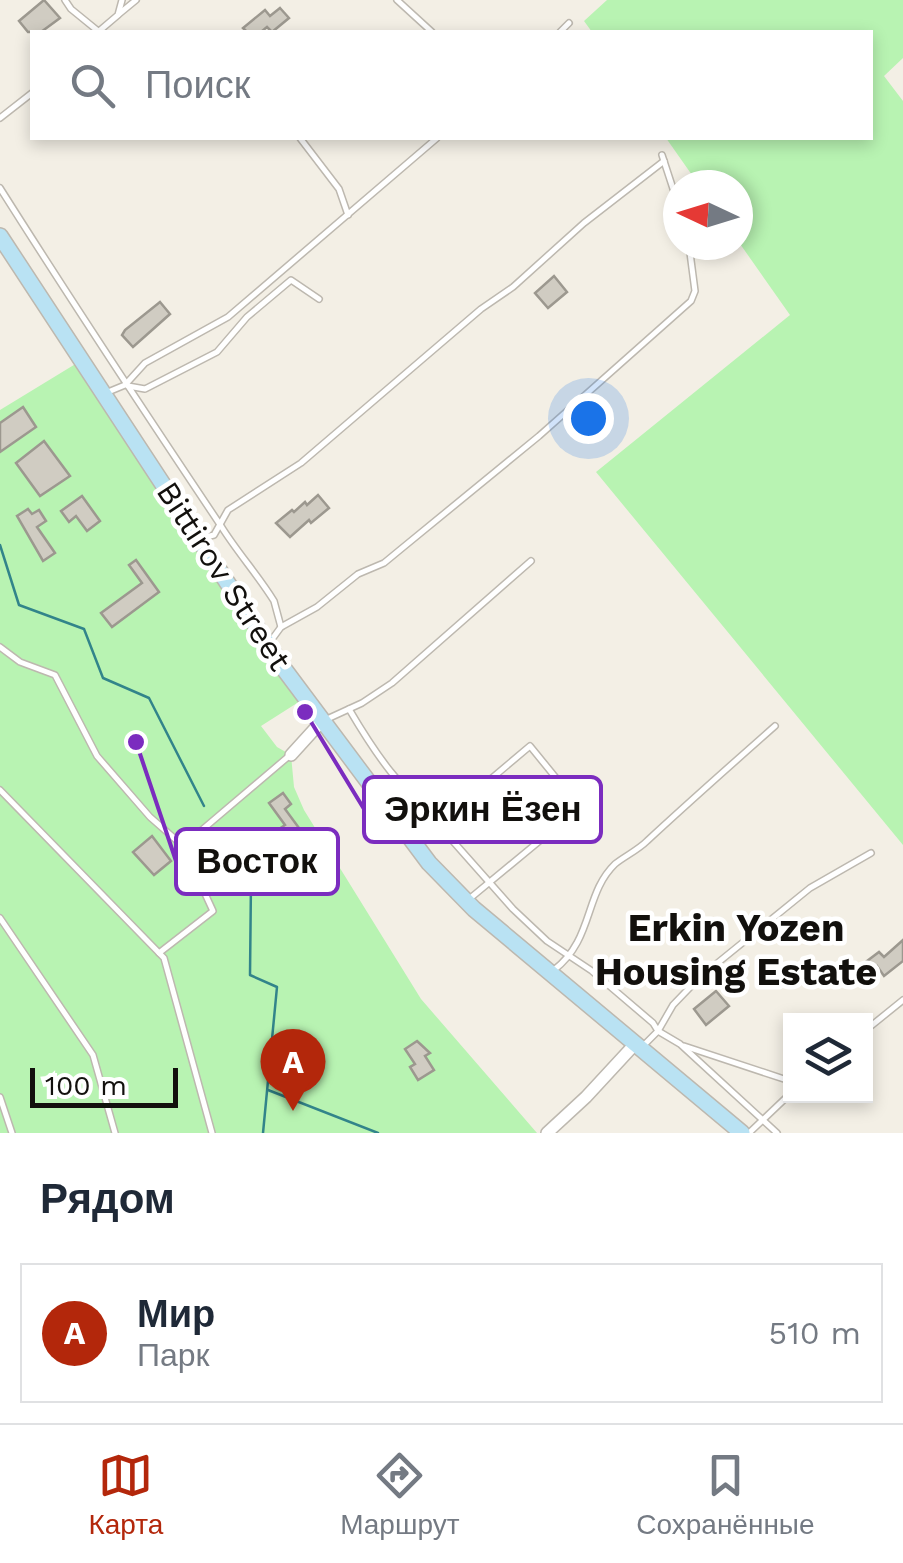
<!DOCTYPE html>
<html lang="ru">
<meta charset="utf-8">
<style>
body{margin:0;font-family:"Work Sans",sans-serif;background:#f6f6f7;color:#1f2937}
.controls{position:absolute;right:30px;bottom:30px;display:grid;overflow:hidden;border-radius:0px;box-shadow:0 5px 15px #0003}
.controls button{width:90px;height:90px;display:grid;place-items:center;padding:0;border:0;border-bottom:2px solid #e0e1e3;background:#fff;color:#1f2937;font:50px sans-serif}
.compass{position:absolute;left:663px;top:170px;width:90px;height:90px;border-radius:50%;background:#fff;box-shadow:0 5px 15px #0003;rotate:274deg}
.scale{position:absolute;left:30px;bottom:25px;width:148px;box-sizing:border-box;padding-left:10px;border:5px solid #12100d;border-top:0;font-size:28px;line-height:35px;white-space:nowrap;color:#12100d;-webkit-text-stroke:8px #fff;paint-order:stroke}
.you{position:absolute;left:588px;top:418px;width:35px;height:35px;margin:-25px;border:8px solid #fff;border-radius:50%;background:#1a73e8;box-shadow:0 0 0 15px #1a73e833}
.badge{display:grid;place-items:center;width:65px;height:65px;border-radius:50%;background:#b3270b;color:#fff;font-size:32px;font-weight:700}
.pin{position:absolute;translate:-50% -82px;filter:drop-shadow(0 2px 5px #0008)}
.pin::after{content:'';position:absolute;top:52px;width:35px;height:30px;background:inherit;clip-path:polygon(0 0,100% 0,50% 100%)}
.list{margin:0;padding:0;list-style:none}
h2{display:flex;justify-content:space-between;align-items:center;height:130px;margin:0;padding:0 40px;font-size:42px}
h2 small{font-size:32px;font-weight:400;color:#747a83}
.list li{display:grid;grid-template-columns:65px 1fr auto;gap:30px;align-items:center;box-sizing:border-box;height:140px;margin:0 20px 20px;padding:0 20px;border:2px solid #e0e1e3;border-radius:0px}
.list b{display:block;font-size:38px;white-space:nowrap}
.list p{margin:0;font-size:32px;white-space:nowrap;color:#747a83}
.list em{font-size:32px;font-style:normal;color:#747a83}
.icon{flex:none;width:55px;height:55px;fill:none;stroke:currentColor;stroke-width:2;stroke-linecap:round;stroke-linejoin:round}
.map{position:relative;flex:none;width:903px;height:1133px;overflow:hidden}
.search{position:absolute;background:#fff;box-shadow:0 5px 15px #0003;left:30px;right:30px;top:30px;height:110px;display:flex;align-items:center;gap:25px;box-sizing:border-box;padding:0 35px;border-radius:0px;color:#747a83;font-size:38px}
.sheet{height:290px;background:#fff}
nav{display:flex;justify-content:space-around;align-items:center;box-sizing:border-box;height:140px;border-top:2px solid #e0e1e3;background:#fff;font-size:28px;color:#747a83}
nav a{display:grid;justify-items:center;gap:5px}
nav .on{color:#b3270b}
.map>svg:first-child{display:block}
.green{fill:#b8f3b2}
.lines{fill:none;stroke-linecap:round;stroke-linejoin:round}
.stream{stroke:#32848a;stroke-width:2.5}
.building{fill:#d0ccc2;stroke:#9c988f;stroke-width:2.5}
.lane-casing{stroke:#bdb8af;stroke-width:8}
.street-casing{stroke:#bdb8af;stroke-width:14}
.secondary-casing{stroke:#bdb8af;stroke-width:18}
.lane{stroke:#fff;stroke-width:5}
.street{stroke:#fff;stroke-width:11}
.secondary{stroke:#b9e2f3;stroke-width:15}
.labels{text-anchor:middle;dominant-baseline:central;stroke-width:9;stroke-linejoin:round;paint-order:stroke}
.street-label{font-size:32px;fill:#12100d;stroke:#fff}
.quarter-label{font-size:38px;font-weight:bold;fill:#12100d;stroke:#fff}
.leader{fill:none;stroke:#7b2cbf;stroke-width:4}
.callout-dot{fill:#7b2cbf;stroke:#fff;stroke-width:4}
.callout{fill:#fff;stroke:#7b2cbf;stroke-width:4}
.callout-label{font-size:35px;text-anchor:middle;font-weight:bold;fill:#12100d}
</style>
<div class="map">
<svg width="903" height="1133" viewBox="0 0 903 1133">
<rect width="100%" height="100%" fill="#f3efe5"/>
<!-- green -->
<g class="green">
<polygon points="607,0 903,0 903,58 884,76 903,101 903,845 596,472 790,315 738,241 738,185 699,185 666,138 870,138 870,32 592,32 584,21"/>
<polygon points="82,360 305,698 261,726 277,747 291,755 294,787 304,810 421,999 537,1133 0,1133 0,410"/>
</g>
<g class="lines">
<!-- stream -->
<g class="stream">
<polyline points="0,545 19,605 84,629 103,678 149,698 204,806"/>
<polyline points="226,834 232,857 251,880 250,975 277,987 263,1133"/>
<polyline points="268,1090 378,1133"/>
</g>
</g>
<!-- building -->
<g class="building">
<polygon points="44,0 60,18 41,32 28,32 19,21"/>
<polygon points="280,8 289,18 272,32 267,27 261,32 247,32 243,28 265,10 270,16"/>
<polygon points="554,276 567,292 548,308 535,293"/>
<polygon points="160,302 170,314 133,347 122,335 125,330"/>
<polygon points="23,407 36,427 0,452 0,423"/>
<polygon points="44,441 70,476 40,496 16,463"/>
<polygon points="318,495 329,508 311,523 309,520 290,537 276,523 292,510 294,512 305,502 307,505"/>
<polygon points="82,496 100,521 87,531 76,516 69,522 61,511"/>
<polygon points="28,509 32,514 39,510 46,521 37,527 55,553 43,561 17,516"/>
<polygon points="136,560 159,592 112,627 101,613 142,583 129,565"/>
<polygon points="283,793 291,804 285,809 299,828 286,838 279,829 285,825 269,803"/>
<polygon points="152,836 171,861 154,875 133,852"/>
<polygon points="903,940 903,961 884,976 877,966 873,969 867,961 879,952 884,957"/>
<polygon points="716,991 729,1006 706,1025 694,1009"/>
<polygon points="417,1041 430,1053 425,1056 434,1070 418,1080 410,1067 415,1064 405,1049"/>
</g>
<g class="lines">
<!-- lane casing -->
<g class="lane-casing">
<g id="lane">
<polyline points="65,0 71,9 98,31"/>
<polyline points="397,0 432,32"/>
<polyline points="119,14 136,0"/>
<polyline points="98,32 118,15 122,0"/>
<polyline points="560,32 569,23"/>
<polyline points="0,118 32,93"/>
<polyline points="300,138 339,189 348,215"/>
<polyline points="662,155 678,204"/>
<path d="M0 188C72 302 146 414 221 526 237 552 258 575 274 601L281 627"/>
<polyline points="128,386 145,389 217,352 247,317 291,280 319,299"/>
<polyline points="108,392 125,385 145,363 228,317 437,138"/>
<polyline points="202,538 214,535 228,510 301,463 481,309 513,287 584,223 664,161"/>
<polyline points="270,642 281,627 317,607 358,574 384,563 401,549 539,436 691,301 695,291 689,245"/>
<polyline points="0,647 20,662 55,675 97,756 150,817 183,846 289,756"/>
<path d="M349 709C369 743 408 807 447 816L530 746 565 789 571 808 560 824 468 900"/>
<polyline points="325,720 362,703 392,683 531,561"/>
<polyline points="0,790 164,958 212,1133"/>
<polyline points="446,817 443,830 513,909 547,941 592,971 653,1023 658,1031 680,1044 777,1133"/>
<polyline points="0,918 93,1055 115,1133"/>
<polyline points="159,953 213,911 183,846"/>
<path d="M554 970C594 939 584 894 615 864 625 856 638 850 647 841 689 802 732 764 775 726"/>
<polyline points="866,1030 903,1000"/>
<polyline points="643,1046 658,1031 673,1005 699,978 810,888 871,853"/>
<polyline points="684,1046 790,1081"/>
<polyline points="0,1097 12,1133"/>
<polyline points="749,1133 790,1094"/>
</g>
</g>
<!-- street casing -->
<g class="street-casing">
<g id="street">
<polyline points="291,755 321,722"/>
<polyline points="547,1133 586,1097 635,1044"/>
</g>
</g>
<!-- secondary casing -->
<g class="secondary-casing">
<polyline id="secondary" points="0,236 284,669 429,863 474,909 742,1133"/>
</g>
<!-- lane -->
<use href="#lane" class="lane"/>
<!-- street -->
<use href="#street" class="street"/>
<!-- secondary -->
<use href="#secondary" class="secondary"/>
</g>
<g class="labels">
<!-- street labels -->
<g class="street-label">
<text transform="translate(224 576) rotate(57)">Bittirov Street</text>
</g>
<!-- quarter labels -->
<g class="quarter-label">
<text x="736" y="928">Erkin Yozen<tspan x="736" dy="44">Housing Estate</tspan></text>
</g>
</g>
<!-- callouts -->
<path class="leader" d="M305 712L364 809M136 742L176 861"/>
<g class="callout-dot">
<circle cx="305" cy="712" r="10"/>
<circle cx="136" cy="742" r="10"/>
</g>
<g class="callout">
<rect x="364" y="777" width="237" height="65" rx="10"/>
<rect x="176" y="829" width="162" height="65" rx="10"/>
</g>
<g class="callout-label">
<text x="483" y="821">Эркин Ёзен</text>
<text x="257" y="873">Восток</text>
</g>
</svg>
<div class="controls">
<button><svg class="icon" aria-label="layers" viewBox="0 0 24 24"><path d="M12 4l9 5-9 5-9-5zM3 14l9 5 9-5"/></svg></button>
</div>
<svg class="compass" viewBox="-18 -18 36 36"><path d="M0-13l5 13h-10z" fill="#e53935"/><path d="M0 13l5-13h-10z" fill="#747a83"/></svg>
<div class="scale">100 m</div>
<div class="you"></div>
<div class="pin badge" style="left:293px;top:1111px">A</div>
<div class="search"><svg class="icon" aria-label="search" viewBox="0 0 24 24"><circle cx="10" cy="10" r="6"/><path d="M15 15l6 6"/></svg>Поиск</div>
</div>
<section class="sheet">
<h2>Рядом<small></small></h2>
<ul class="list">
<li><span class="badge">A</span><div><b>Мир</b><p>Парк</p></div><em>510 m</em></li>
</ul>
</section>
<nav>
<a class="on"><svg class="icon" aria-label="map" viewBox="0 0 24 24"><path d="M3 6l6-2 6 2 6-2v14l-6 2-6-2-6 2zM9 4v14M15 6v14"/></svg>Карта</a>
<a><svg class="icon" aria-label="directions" viewBox="0 0 24 24"><path d="M12 3l9 9-9 9-9-9zM9 14v-3h6M13 9l2 2-2 2"/></svg>Маршрут</a>
<a><svg class="icon" aria-label="saved" viewBox="0 0 24 24"><path d="M7 4h10v16l-5-4-5 4z"/></svg>Сохранённые</a>
</nav>
